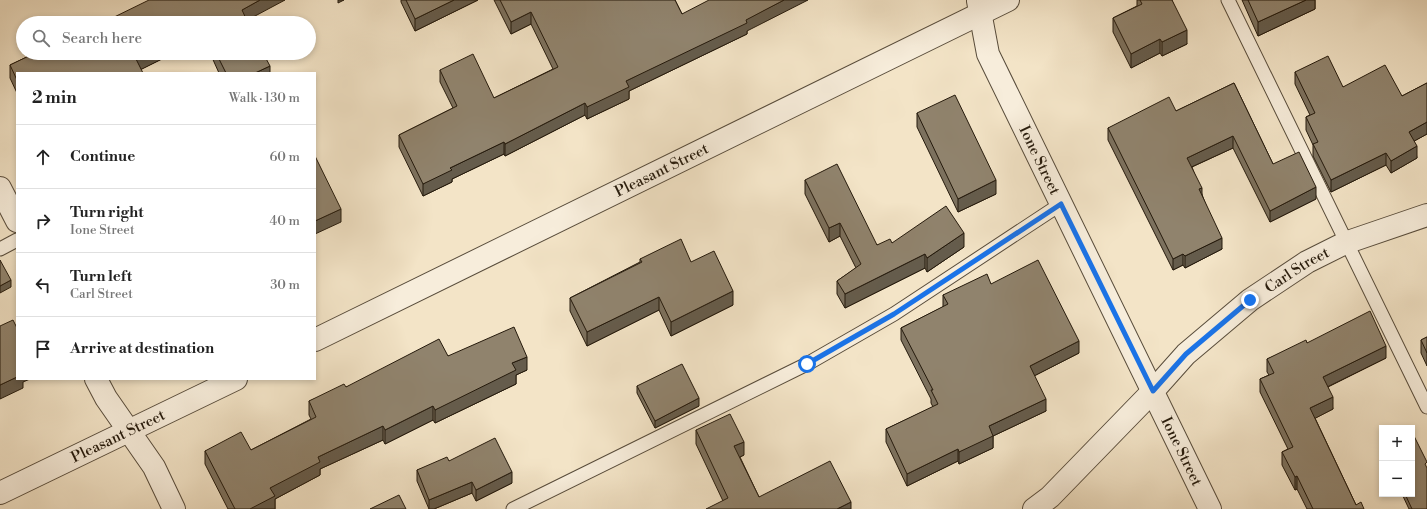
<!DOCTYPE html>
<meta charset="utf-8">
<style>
body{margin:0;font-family:"Libre Bodoni",serif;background:#f2f2f2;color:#222}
.controls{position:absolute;right:12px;bottom:12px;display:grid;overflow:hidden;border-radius:0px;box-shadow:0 2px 6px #0003}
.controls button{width:36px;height:36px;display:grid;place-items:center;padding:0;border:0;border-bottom:1px solid #e0e0e0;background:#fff;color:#222;font:20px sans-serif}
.stop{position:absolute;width:12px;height:12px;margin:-9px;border:3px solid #1a73e8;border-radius:50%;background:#fff}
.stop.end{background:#1a73e8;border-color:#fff;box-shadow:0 1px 4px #0008}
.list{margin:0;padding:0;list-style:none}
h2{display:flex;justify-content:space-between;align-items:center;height:52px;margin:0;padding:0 16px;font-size:17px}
h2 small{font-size:13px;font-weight:400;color:#767676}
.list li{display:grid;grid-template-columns:26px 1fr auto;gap:12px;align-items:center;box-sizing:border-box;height:64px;padding:0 16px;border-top:1px solid #e0e0e0}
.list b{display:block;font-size:15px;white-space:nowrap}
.list p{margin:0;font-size:13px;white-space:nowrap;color:#767676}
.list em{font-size:13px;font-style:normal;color:#767676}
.icon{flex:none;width:22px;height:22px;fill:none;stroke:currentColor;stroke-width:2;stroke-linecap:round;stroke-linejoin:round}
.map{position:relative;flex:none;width:1427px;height:509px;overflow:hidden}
.search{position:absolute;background:#fff;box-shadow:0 2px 6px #0003;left:16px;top:16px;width:300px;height:44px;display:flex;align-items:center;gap:10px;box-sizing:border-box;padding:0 14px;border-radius:22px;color:#767676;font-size:15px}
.panel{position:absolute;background:#fff;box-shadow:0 2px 6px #0003;left:16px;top:72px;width:300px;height:308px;border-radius:0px}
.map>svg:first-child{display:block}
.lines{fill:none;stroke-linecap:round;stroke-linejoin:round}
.lane-casing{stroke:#584c3b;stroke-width:15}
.street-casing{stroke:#584c3b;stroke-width:24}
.lane{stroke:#f7eddb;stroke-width:13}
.street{stroke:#f7eddb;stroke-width:22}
.wall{fill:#7c715e;stroke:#251a0c}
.shaded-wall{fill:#655c4c;stroke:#251a0c}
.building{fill:#90836d;stroke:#251a0c}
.route{stroke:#1a73e8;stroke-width:5}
.labels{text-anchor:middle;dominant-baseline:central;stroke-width:4;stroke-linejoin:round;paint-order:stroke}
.street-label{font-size:15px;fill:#251a0c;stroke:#f7eddb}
</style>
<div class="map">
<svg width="1427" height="509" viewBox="0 0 1427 509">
<rect width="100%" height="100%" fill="#f3e4c7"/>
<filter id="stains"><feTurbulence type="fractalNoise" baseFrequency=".005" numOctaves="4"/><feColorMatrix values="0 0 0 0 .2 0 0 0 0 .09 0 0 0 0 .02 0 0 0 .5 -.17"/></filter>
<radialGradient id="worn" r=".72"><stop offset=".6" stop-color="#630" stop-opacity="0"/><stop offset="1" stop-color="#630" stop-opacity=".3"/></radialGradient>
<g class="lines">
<!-- lane casing -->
<g class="lane-casing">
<g id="lane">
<polyline points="1228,0 1427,407"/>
<polyline points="0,249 17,240"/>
<polyline points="513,509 807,364 894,314 1061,204"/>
</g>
</g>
<!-- street casing -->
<g class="street-casing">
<g id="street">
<path id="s1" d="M978 1 988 54 1210 509"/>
<polyline points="0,188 17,221"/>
<path id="s2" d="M315 340 1008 0"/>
<polyline points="96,379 106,398 154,467 174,509"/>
<path id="s3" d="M0 493 236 379"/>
<path id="s4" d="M1034 509 1050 497 1153 391 1186 354 1250 300 1307 262 1345 243 1427 215"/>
</g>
</g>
<!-- lane -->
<use href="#lane" class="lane"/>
<!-- street -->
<use href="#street" class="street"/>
</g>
<!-- wall -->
<g class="wall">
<polygon points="401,0 478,0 415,31 401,2"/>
<polygon points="494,0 675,0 682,14 747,31 747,34 629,91 629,99 587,119 585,115 505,156 504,154 452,179 452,182 423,196 399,147 399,135 453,108 440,82 440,70 494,98 553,69 531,24 511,34"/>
<polygon points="1137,0 1172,0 1187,44 1162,56 1160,53 1131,68 1113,32 1113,18 1137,6"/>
<polygon points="1242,0 1315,0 1315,9 1258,36"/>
<polygon points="31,53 174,53 141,69 17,73 17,93 10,78 10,65 31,55"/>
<polygon points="210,53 263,53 270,73 219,73"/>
<polygon points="1295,72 1343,87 1402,96 1427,83 1427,134 1414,141 1417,158 1391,173 1386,165 1331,192 1313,156 1313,145 1306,130 1306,117 1310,115 1295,84"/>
<polygon points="1234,83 1273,164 1316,199 1270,222 1233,148 1192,167 1222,249 1185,268 1183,265 1173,270 1108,140 1108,128 1176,111"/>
<polygon points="917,113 996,194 958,212 917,127"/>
<polygon points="805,180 877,245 892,243 964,247 927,272 925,268 845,308 837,294 837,281 856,268 840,236 829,242 805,194"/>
<polygon points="640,259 691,262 733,305 671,336 659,310 587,346 570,311 570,298 640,262"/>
<polygon points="991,284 1079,353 1034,376 1046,411 993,436 993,448 959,464 958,461 907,486 886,442 886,429 933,407 931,403 931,399 901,340 901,328 943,307 943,295"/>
<polygon points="1427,337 1427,366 1421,353 1421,340"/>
<polygon points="1307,343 1386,358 1328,387 1333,409 1315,418 1356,505 1364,509 1307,509 1297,489 1295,490 1282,465 1282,452 1288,449 1260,392 1260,379 1269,375 1267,372 1267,359"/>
<polygon points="448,356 527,370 516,375 516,384 435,423 433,420 385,444 383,440 320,469 320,475 275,499 275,509 228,509 205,464 205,451 251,450 311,419 309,415 309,401 346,387"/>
<polygon points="637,386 699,406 655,428 637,393"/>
<polygon points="696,430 744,455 740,457 759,497 851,509 723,501 696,444"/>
<polygon points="449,461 512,483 476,501 472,493 434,509 429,509 417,481 417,470"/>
<polygon points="1402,494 1412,494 1427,509 1409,509"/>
</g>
<!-- shaded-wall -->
<g class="shaded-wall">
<polygon points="260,0 285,0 242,23 242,10"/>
<polygon points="338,0 344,0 338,3"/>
<polygon points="454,0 478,0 415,31 415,19"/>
<polygon points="784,0 808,0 747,31 747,34 629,91 629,99 587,119 587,107 626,81"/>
<polygon points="1306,0 1315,0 1315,9 1258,36 1258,22"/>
<polygon points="531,12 531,24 511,34 511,22"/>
<polygon points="1187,30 1187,44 1162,56 1162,42"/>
<polygon points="1160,39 1160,53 1131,68 1131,54"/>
<polygon points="147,53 174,53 136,72 136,59"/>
<polygon points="270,66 270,73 255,73"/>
<polygon points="585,103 585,115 505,156 505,144"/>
<polygon points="1427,122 1427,134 1409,144 1409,132"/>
<polygon points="1233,136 1233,148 1187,169 1187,158"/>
<polygon points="504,142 504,154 452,179 452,182 423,196 423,184 450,168"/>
<polygon points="1417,146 1417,158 1391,173 1391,161"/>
<polygon points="1386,153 1386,165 1331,192 1331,180"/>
<polygon points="996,180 996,194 958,212 958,199"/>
<polygon points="1316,187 1316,199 1270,222 1270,211"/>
<polygon points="1202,188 1202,199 1199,189"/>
<polygon points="341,209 341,222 315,234 315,221"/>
<polygon points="840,223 840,236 829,242 829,228"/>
<polygon points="964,233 964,247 927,272 927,258"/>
<polygon points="1222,238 1222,249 1185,268 1185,256"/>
<polygon points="925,254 925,268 845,308 845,294"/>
<polygon points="1183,254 1183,265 1173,270 1173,259"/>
<polygon points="11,280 11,287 0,293 0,286"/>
<polygon points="733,291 733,305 671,336 671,322"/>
<polygon points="659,297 659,310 587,346 587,332"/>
<polygon points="1079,341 1079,353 1030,378 1030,366"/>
<polygon points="1386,346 1386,358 1323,389 1323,377"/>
<polygon points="527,357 527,370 516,375 516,384 435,423 435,410 512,363"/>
<polygon points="17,377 17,379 30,379 23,382 23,388 0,399 0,385"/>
<polygon points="1333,397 1333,409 1310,421 1310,408"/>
<polygon points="699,398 699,406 655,428 655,421"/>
<polygon points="1046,399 1046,411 993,436 993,448 959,464 959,452 989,426"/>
<polygon points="433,406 433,420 385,444 385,430"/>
<polygon points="383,426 383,440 320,469 320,475 275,499 275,509 250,509 270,488 318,457"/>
<polygon points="744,442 744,455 734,460 734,446"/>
<polygon points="958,449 958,461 907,486 907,474"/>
<polygon points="512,472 512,483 476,501 476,490"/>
<polygon points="1297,476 1297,489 1295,490 1295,477"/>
<polygon points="472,482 472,493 434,509 429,509 429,500"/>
<polygon points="851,502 851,509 837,509"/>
</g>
<!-- building -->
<g class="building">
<polygon points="149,0 260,0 242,10 248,23 102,23"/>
<polygon points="406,0 454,0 415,19"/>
<polygon points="500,0 675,0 682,14 709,0 784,0 746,20 747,23 626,81 629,87 587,107 585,103 505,144 504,142 450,168 452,170 423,184 399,135 457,106 440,70 473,54 494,98 558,67 531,12 511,22"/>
<polygon points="1140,0 1172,0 1187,30 1162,42 1160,39 1131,54 1113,18 1142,4"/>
<polygon points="1248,0 1306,0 1258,22"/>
<polygon points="33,53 147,53 136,59 143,73 17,73 17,80 10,65 33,54"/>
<polygon points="216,53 263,53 270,66 255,73 226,73"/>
<polygon points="1328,56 1343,87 1385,65 1402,96 1427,83 1427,122 1409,132 1417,146 1391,161 1386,153 1331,180 1313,144 1318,142 1306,117 1315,113 1295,72"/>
<polygon points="1234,83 1273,164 1299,152 1316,187 1270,211 1233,136 1187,158 1202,188 1199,189 1222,238 1185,256 1183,254 1173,259 1108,128 1169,97 1176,111"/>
<polygon points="955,95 996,180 958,199 917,113"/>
<polygon points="315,156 341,209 315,221"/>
<polygon points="837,164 877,245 890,239 892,243 946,206 964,233 927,258 925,254 845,294 837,281 861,264 840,223 829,228 805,180"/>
<polygon points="681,239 691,262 714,251 733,291 671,322 659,297 587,332 570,298 642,262 640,259"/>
<polygon points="0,260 11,280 0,286"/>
<polygon points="1038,260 1079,341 1030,366 1046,399 989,426 993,436 959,452 958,449 907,474 886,429 938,404 931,390 933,390 901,328 948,304 943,295 987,274 991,284"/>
<polygon points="1370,311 1386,346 1323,377 1333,397 1310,408 1356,505 1361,502 1364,509 1313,509 1297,476 1295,477 1282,452 1293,447 1260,379 1274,373 1267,359 1306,340 1307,343"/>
<polygon points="13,320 17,328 17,377 0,385 0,326"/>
<polygon points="514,327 527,357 512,363 516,370 435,410 433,406 385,430 383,426 318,457 320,462 270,488 275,496 250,509 235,509 205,451 241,432 251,450 316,417 309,401 344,384 346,387 439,339 448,356"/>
<polygon points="1427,337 1427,353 1421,340"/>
<polygon points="682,364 699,398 655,421 637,386"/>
<polygon points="730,414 744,442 734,446 759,497 830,461 851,502 837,509 706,509 728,498 696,430"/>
<polygon points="1412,432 1427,462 1425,464 1427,468 1427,509 1412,509 1405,494 1412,494"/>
<polygon points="495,438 512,472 476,490 472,482 429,500 417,470 447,457 449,461"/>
<polygon points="399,495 406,509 370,509"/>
</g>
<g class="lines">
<!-- route -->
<polyline class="route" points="807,364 894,314 1061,204 1153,391 1186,354 1250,300"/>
</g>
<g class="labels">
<!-- street labels -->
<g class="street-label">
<text stroke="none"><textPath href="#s1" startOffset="172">Ione Street</textPath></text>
<text stroke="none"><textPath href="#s2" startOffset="386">Pleasant Street</textPath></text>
<text stroke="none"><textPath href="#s4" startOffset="357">Carl Street</textPath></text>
<text stroke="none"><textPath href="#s3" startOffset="131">Pleasant Street</textPath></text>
<text stroke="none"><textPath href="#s1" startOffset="496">Ione Street</textPath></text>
</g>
</g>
<rect width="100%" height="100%" filter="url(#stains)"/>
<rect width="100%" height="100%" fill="url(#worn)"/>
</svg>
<div class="controls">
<button>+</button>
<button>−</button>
</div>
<div class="stop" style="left:807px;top:364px"></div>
<div class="stop end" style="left:1250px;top:300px"></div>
<div class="search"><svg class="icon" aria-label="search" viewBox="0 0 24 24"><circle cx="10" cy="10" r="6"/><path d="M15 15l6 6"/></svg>Search here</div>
<section class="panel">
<h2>2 min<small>Walk · 130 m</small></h2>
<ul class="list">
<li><svg class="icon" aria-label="ahead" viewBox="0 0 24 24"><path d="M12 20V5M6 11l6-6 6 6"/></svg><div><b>Continue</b></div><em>60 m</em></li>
<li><svg class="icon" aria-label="right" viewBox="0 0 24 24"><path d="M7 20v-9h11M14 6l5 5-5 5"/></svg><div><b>Turn right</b><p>Ione Street</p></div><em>40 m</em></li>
<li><svg class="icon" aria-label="left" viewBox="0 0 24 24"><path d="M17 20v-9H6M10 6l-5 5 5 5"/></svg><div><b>Turn left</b><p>Carl Street</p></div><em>30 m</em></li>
<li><svg class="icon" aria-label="arrive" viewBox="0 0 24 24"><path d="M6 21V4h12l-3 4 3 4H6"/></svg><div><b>Arrive at destination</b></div></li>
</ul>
</section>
</div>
